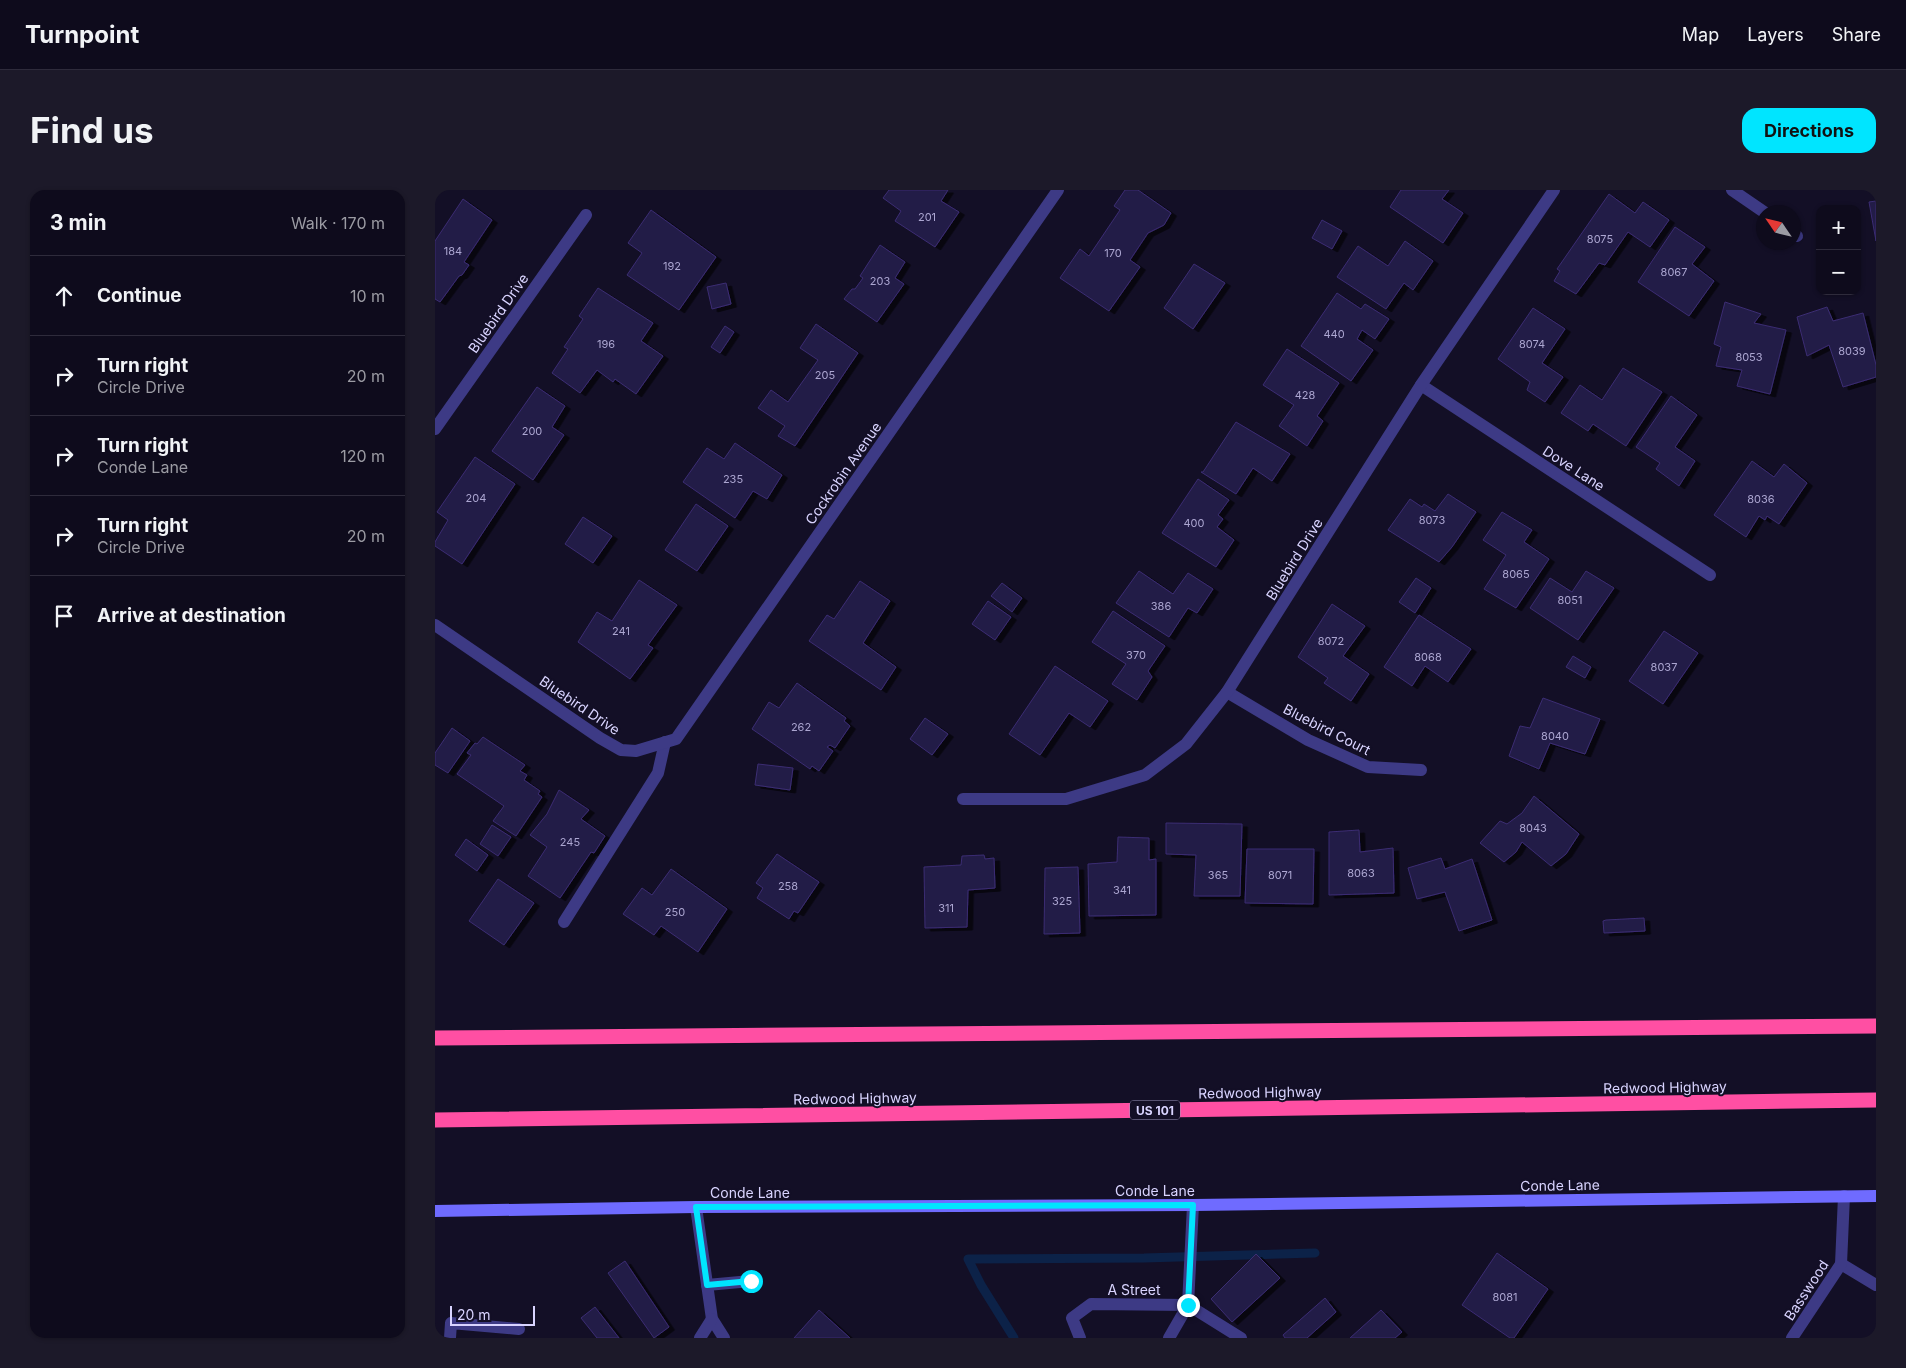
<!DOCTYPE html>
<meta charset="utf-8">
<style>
body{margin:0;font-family:Inter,sans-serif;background:#1c1929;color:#f1f3f6}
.controls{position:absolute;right:15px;top:15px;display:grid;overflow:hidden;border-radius:10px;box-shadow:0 1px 4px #0004}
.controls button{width:45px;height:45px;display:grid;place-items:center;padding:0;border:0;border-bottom:1px solid #2e2b3b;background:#0e0b1c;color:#f1f3f6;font:25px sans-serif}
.compass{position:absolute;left:1321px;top:15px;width:45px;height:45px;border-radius:50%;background:#0e0b1c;box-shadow:0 1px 4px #0004;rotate:305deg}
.scale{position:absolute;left:15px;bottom:12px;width:85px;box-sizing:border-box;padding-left:5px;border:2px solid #d9d4ff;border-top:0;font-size:14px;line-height:18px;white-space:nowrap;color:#d9d4ff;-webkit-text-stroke:4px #130f26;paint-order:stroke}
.stop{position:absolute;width:15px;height:15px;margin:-11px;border:4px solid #00e5ff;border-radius:50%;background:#fff}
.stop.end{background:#00e5ff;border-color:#fff;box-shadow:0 1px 5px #0008}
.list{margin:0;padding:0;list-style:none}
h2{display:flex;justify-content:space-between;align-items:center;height:65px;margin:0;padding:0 20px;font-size:21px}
h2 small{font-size:16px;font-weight:400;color:#9b9ba3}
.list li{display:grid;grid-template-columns:32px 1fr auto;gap:15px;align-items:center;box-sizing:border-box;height:80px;padding:0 20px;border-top:1px solid #2e2b3b}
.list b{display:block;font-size:19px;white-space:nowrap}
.list p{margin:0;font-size:16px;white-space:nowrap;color:#9b9ba3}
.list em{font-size:16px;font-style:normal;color:#9b9ba3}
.icon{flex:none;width:28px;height:28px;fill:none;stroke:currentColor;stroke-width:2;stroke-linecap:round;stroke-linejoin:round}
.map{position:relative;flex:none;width:1441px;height:1148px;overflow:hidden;border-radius:15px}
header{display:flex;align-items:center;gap:30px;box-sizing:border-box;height:70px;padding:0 25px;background:#0e0b1c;border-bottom:1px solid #2e2b3b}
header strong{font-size:24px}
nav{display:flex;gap:28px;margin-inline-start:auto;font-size:18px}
.intro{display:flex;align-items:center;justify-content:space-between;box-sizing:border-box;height:120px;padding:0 30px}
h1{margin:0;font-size:35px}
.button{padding:12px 22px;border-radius:15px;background:#00e5ff;color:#111;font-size:18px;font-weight:700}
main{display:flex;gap:30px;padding:0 30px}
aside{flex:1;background:#0e0b1c;border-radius:15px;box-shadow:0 1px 4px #0004}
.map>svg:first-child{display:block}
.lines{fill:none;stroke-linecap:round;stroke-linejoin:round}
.stream{stroke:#0c2248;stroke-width:9}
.building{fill:#241b47;stroke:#3b2d73;filter:url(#shadow)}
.lane{stroke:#3d3a85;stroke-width:12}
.street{stroke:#3d3a85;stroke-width:12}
.secondary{stroke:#6f6bff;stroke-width:12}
.highway{stroke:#ff4fa3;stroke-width:15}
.route{stroke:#00e5ff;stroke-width:6}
.labels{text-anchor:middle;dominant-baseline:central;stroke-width:4;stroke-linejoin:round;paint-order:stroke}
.number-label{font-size:11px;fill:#aca6d1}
.shield{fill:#130f26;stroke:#9e99be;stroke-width:1}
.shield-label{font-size:12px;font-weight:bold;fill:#d9d4ff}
.street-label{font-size:14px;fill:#d9d4ff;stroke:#130f26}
</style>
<header>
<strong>Turnpoint</strong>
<nav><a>Map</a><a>Layers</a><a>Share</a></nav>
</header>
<div class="intro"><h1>Find us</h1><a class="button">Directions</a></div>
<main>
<aside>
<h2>3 min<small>Walk · 170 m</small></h2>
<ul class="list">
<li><svg class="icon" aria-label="ahead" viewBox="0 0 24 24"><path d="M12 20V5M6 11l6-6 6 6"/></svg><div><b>Continue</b></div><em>10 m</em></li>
<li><svg class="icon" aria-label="right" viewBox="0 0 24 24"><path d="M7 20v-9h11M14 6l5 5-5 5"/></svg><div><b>Turn right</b><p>Circle Drive</p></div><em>20 m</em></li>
<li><svg class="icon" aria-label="right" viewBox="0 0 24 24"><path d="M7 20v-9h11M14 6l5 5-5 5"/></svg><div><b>Turn right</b><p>Conde Lane</p></div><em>120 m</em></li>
<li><svg class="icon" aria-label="right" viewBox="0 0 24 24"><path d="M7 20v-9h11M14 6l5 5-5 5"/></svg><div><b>Turn right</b><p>Circle Drive</p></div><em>20 m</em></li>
<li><svg class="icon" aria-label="arrive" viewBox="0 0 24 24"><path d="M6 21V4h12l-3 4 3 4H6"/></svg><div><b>Arrive at destination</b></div></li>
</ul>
</aside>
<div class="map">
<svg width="1441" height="1148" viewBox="0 0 1441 1148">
<defs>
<filter id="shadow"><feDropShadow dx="5.5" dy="3" stdDeviation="0" flood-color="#0009"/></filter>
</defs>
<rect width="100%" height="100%" fill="#130f26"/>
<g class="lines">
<!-- stream -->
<polyline class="stream" points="579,1148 546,1095 533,1069 709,1068 880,1063"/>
</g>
<!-- building -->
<g class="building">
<polygon points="454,0 513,0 506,11 524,22 500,57 460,31 466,21 448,8"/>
<polygon points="690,0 703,0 736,23 729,35 713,43 695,70 705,77 674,121 625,88 645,59 654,66 685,20 679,16"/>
<polygon points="966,0 1014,0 1007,9 1028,23 1008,53 955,17"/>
<polygon points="1174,4 1200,23 1208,12 1234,30 1215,57 1193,42 1170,75 1164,73 1141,104 1119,91 1125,81 1122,79"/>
<polygon points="28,9 57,30 29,72 34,75 27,85 24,86 5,112 0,109 0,51"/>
<polygon points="1441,11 1441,51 1434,12"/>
<polygon points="216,20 281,67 244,120 192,85 207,63 193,53"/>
<polygon points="887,30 907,41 897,59 877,48"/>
<polygon points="1240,37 1270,57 1257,74 1279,91 1254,126 1203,92"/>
<polygon points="970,51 998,71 978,100 969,93 951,119 902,87 923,56 953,76"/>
<polygon points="445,55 470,72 460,88 469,94 442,132 409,109 417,99 420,99 428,88 425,86"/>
<polygon points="759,74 790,93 758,139 729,118"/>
<polygon points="291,93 296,114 277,119 272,97"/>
<polygon points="163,98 218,133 206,151 228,166 201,204 180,189 178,192 162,180 145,203 117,183 133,159 129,157 148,129 144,126"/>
<polygon points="902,103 926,119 930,114 954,129 940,149 927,140 922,149 938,160 916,191 866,156"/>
<polygon points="1290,112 1326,124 1319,133 1351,140 1335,204 1302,196 1307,180 1281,176 1286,157 1279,154"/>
<polygon points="1392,117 1398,131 1428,123 1441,175 1441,187 1408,197 1394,155 1372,166 1362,127"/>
<polygon points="1098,118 1130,139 1107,173 1128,187 1110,212 1092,200 1095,192 1063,169"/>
<polygon points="381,134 423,163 360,256 343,246 350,236 323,218 336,200 353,212 383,170 365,158"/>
<polygon points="290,136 299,142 285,163 276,157"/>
<polygon points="852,159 904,193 882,226 888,231 872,256 844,236 859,215 828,195"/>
<polygon points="1188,178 1227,202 1191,256 1158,234 1153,241 1126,223 1145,195 1167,210"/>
<polygon points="102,197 130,216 117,237 129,245 98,290 57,261"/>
<polygon points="1236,206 1262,225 1240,257 1260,271 1244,296 1221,279 1225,273 1201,257"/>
<polygon points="801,232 855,264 837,291 818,278 801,304 766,282 768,282"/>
<polygon points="300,253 347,285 332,309 318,301 300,328 248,292 272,258 289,269"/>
<polygon points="40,267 80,294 27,374 0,356 0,352 13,330 2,322"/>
<polygon points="1317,271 1339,287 1349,274 1372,293 1344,334 1332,326 1330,330 1324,326 1311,347 1279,325"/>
<polygon points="763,289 794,310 783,325 788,329 782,337 799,350 781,377 727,343"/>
<polygon points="1013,304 1041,322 1017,357 1004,372 953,340 975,309 987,317 989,314 1000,321"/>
<polygon points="261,314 293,336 262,381 230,360"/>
<polygon points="1067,322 1097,340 1089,352 1114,369 1081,418 1049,399 1071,365 1048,350"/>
<polygon points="148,327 177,346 158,373 130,354"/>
<polygon points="704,381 738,404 753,383 778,399 762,423 753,418 734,447 681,413"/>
<polygon points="1151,381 1179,398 1143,450 1095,418 1115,388 1137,402"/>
<polygon points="981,388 996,398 980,423 964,412"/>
<polygon points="204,390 242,415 213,455 218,458 195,489 143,452 162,422 177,431"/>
<polygon points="425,391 455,411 428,453 461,477 446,500 374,451 392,425 399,429"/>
<polygon points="567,393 587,408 577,422 556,406"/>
<polygon points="553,411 576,427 560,450 537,434"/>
<polygon points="897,414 930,436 908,466 934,484 916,511 889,493 893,488 863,467"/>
<polygon points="678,421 730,456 713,481 717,487 702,510 677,494 691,474 657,452"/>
<polygon points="984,425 1036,459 1013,492 990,476 977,496 949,477"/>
<polygon points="1229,441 1263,463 1228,514 1194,491"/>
<polygon points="1138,466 1156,477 1150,488 1131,477"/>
<polygon points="620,476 673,511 655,537 634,523 605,565 574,544"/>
<polygon points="362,493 411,528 409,531 415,536 400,558 395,555 392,557 398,561 384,581 377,576 375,579 317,539 334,512 344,518"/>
<polygon points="1108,508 1165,529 1150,564 1115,553 1104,579 1074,566 1085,536 1095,538"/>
<polygon points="490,528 513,544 497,565 475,549"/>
<polygon points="17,538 35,551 13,583 0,575 0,563"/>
<polygon points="48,547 90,575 85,581 92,585 89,590 105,601 103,604 107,607 81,646 58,631 69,616 22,584 36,565 32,563 40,553 42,554"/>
<polygon points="323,574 358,578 355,600 320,595"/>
<polygon points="124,600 154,620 146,629 170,646 159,663 156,662 125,708 93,686 112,657 95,645 112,624"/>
<polygon points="1099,606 1144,644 1131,664 1116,676 1087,652 1081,662 1069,672 1045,653 1065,631 1072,634 1087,623"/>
<polygon points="731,633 807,634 805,706 759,706 761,665 731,664"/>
<polygon points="57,635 76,647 63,666 45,654"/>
<polygon points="924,640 925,662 958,658 959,703 894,705 894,642"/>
<polygon points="683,647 714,648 714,670 721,669 721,725 654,726 653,674 682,672"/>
<polygon points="31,649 53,665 42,681 20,665"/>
<polygon points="812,659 879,659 878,714 810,713"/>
<polygon points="342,664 384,692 363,723 359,721 354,729 322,708 328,698 321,693"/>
<polygon points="549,665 550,669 559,668 560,698 533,700 532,737 490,738 489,677 526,675 527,666"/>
<polygon points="1006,668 1010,679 1037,669 1057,730 1024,741 1010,702 982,709 973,678"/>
<polygon points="643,677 645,743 609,744 610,678"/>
<polygon points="236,679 292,719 263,762 226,736 219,745 188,724 207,698 217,705"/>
<polygon points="63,689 99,713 69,755 34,731"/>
<polygon points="1209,728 1210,741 1169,743 1168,731 1171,730"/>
<polygon points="1062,1063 1113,1099 1079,1148 1075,1148 1027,1115"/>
<polygon points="821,1064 845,1088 797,1132 776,1109"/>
<polygon points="190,1071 234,1137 219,1148 173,1083"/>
<polygon points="890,1108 901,1122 872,1148 850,1148 848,1145"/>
<polygon points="160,1117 184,1148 162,1148 146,1128"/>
<polygon points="384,1120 415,1148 359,1148"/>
<polygon points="946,1120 967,1142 960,1148 915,1148"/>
</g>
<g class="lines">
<!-- lane -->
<g class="lane">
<polyline points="0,239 151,25"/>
<polyline points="129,732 223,583 230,552"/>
<polyline points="1406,1074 1441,1095"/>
<polyline points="272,1095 316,1091"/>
<polyline points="15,1148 16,1133 84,1139"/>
</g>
<!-- street -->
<g class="street">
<polyline points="1297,0 1329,22"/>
<polyline points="1358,43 1362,46"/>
<polyline points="986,195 1275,385"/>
<polyline points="0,435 165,548 186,560 201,561 241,549 623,0"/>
<polyline points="792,502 873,550 933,577 986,580"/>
<polyline points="528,609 631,609 710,585 751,554 792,502 986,195 1119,0"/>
<polyline points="261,1017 277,1129 289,1148"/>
<polyline points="265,1148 277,1129"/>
<polyline points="645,1148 637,1128 656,1114 753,1115 806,1148"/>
<polyline points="734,1148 753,1115 758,1015"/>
<polyline points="1357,1148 1406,1074 1409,1006"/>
</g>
<!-- secondary -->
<polyline class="secondary" points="0,1021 261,1017 758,1015 1441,1006"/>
<!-- highway -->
<g class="highway">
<polyline points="0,848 1441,836"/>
<polyline points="0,930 1441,910"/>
</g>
</g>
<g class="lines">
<!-- route -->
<polyline class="route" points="316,1091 272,1095 261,1017 758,1015 753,1115"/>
</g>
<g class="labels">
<!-- number labels -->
<g class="number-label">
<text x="492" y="27">201</text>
<text x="1165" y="49">8075</text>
<text x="18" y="61">184</text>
<text x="678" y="63">170</text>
<text x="237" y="76">192</text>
<text x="1239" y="82">8067</text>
<text x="445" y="91">203</text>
<text x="899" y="144">440</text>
<text x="171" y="154">196</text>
<text x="1097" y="154">8074</text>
<text x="1417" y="161">8039</text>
<text x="1314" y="167">8053</text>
<text x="390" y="185">205</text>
<text x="870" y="205">428</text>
<text x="97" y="241">200</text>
<text x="298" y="289">235</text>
<text x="41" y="308">204</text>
<text x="1326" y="309">8036</text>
<text x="997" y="330">8073</text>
<text x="759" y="333">400</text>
<text x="1081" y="384">8065</text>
<text x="1135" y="410">8051</text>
<text x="726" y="416">386</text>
<text x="186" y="441">241</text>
<text x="896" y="451">8072</text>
<text x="701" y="465">370</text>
<text x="993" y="467">8068</text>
<text x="1229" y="477">8037</text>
<text x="366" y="537">262</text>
<text x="1120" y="546">8040</text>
<text x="1098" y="638">8043</text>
<text x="135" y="652">245</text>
<text x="926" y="683">8063</text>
<text x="783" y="685">365</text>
<text x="845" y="685">8071</text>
<text x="353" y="696">258</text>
<text x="687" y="700">341</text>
<text x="627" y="711">325</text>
<text x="511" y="718">311</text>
<text x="240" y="722">250</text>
<text x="1070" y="1107">8081</text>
</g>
<!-- shield labels -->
<rect class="shield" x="695" y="910.5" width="50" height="19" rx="4"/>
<g class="shield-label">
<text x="720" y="920">US 101</text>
</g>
<!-- street labels -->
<g class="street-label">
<text transform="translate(63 123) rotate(-55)">Bluebird Drive</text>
<text transform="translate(1139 278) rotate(33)">Dove Lane</text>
<text transform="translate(408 283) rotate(-55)">Cockrobin Avenue</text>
<text transform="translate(859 369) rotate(-58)">Bluebird Drive</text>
<text transform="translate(145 515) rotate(34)">Bluebird Drive</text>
<text transform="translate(892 539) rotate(27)">Bluebird Court</text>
<text transform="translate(1230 897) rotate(-1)">Redwood Highway</text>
<text transform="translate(825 902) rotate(-1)">Redwood Highway</text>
<text transform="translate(420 908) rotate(-1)">Redwood Highway</text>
<text transform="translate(1125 995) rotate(-1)">Conde Lane</text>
<text x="720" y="1000">Conde Lane</text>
<text x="315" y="1002">Conde Lane</text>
<text x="699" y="1099">A Street</text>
<text transform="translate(1371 1100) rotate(-57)">Basswood</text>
</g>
</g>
</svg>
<div class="controls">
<button>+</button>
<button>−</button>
</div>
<svg class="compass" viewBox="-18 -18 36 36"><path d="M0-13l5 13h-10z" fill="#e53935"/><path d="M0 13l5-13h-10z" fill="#9b9ba3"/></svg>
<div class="scale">20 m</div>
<div class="stop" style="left:316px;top:1091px"></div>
<div class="stop end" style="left:753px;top:1115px"></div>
</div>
</main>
